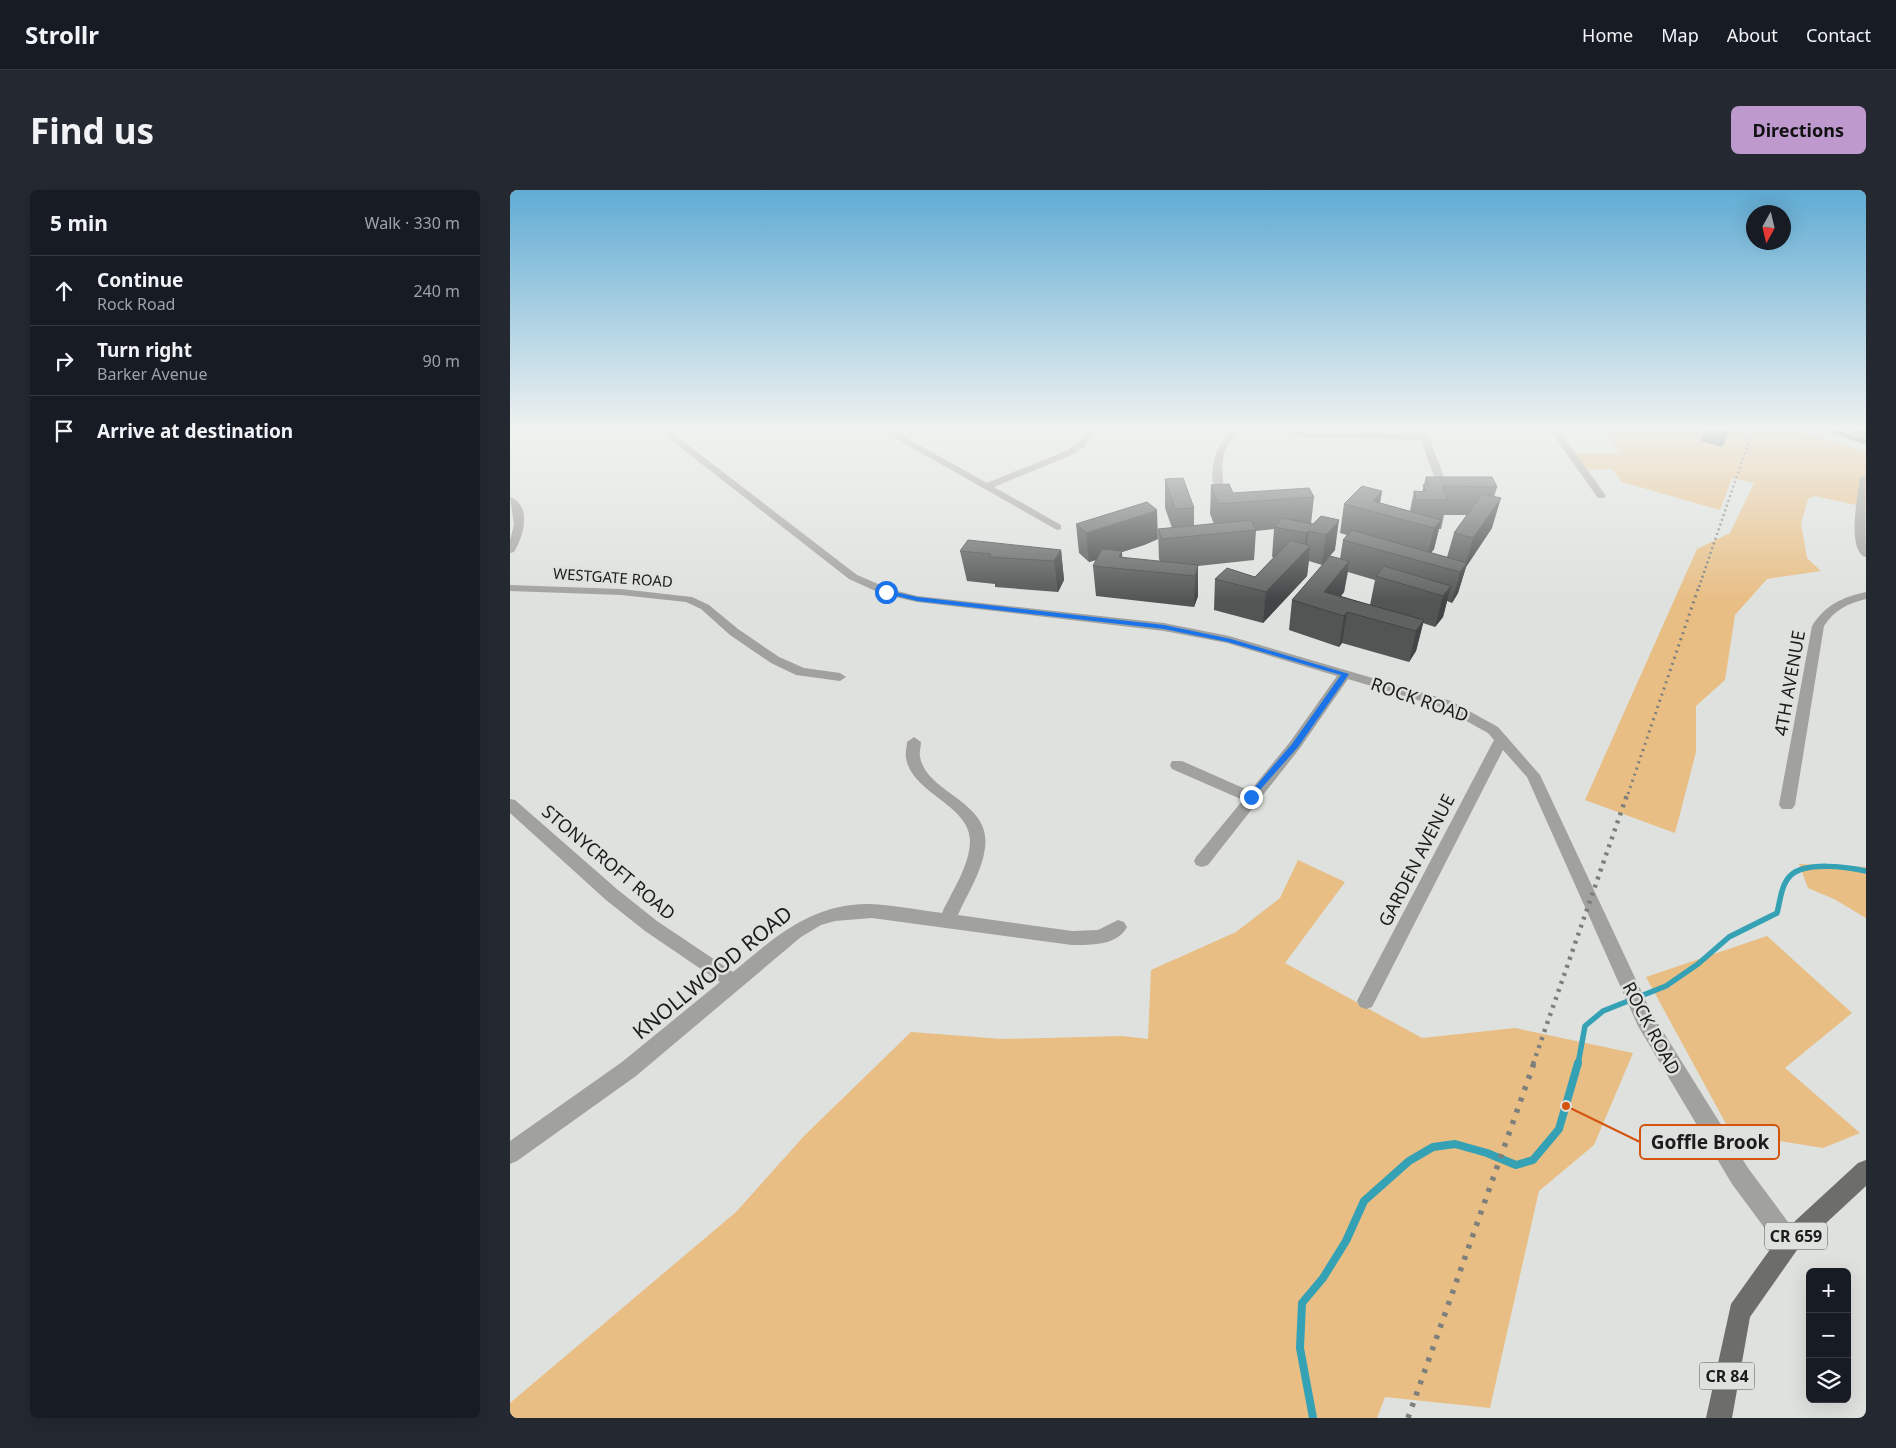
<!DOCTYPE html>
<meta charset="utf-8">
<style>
body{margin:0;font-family:"Noto Sans",sans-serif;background:#242831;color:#f1f3f6}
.controls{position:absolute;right:15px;bottom:15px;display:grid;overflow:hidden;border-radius:8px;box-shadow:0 5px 20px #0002}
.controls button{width:45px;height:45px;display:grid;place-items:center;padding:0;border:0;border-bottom:1px solid #363941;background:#171b24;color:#f1f3f6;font:25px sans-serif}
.compass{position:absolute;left:1236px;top:15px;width:45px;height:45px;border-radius:50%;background:#171b24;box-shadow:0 5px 20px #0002;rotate:188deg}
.stop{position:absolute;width:15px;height:15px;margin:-11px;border:4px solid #1a73e8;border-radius:50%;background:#fff}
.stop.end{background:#1a73e8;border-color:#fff;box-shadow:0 1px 5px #0008}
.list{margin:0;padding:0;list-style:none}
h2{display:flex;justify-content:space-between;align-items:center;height:65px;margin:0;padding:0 20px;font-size:21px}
h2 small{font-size:16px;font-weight:400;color:#9ea1a6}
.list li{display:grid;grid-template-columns:32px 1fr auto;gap:15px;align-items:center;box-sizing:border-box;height:70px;padding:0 20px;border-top:1px solid #363941}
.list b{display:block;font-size:19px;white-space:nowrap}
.list p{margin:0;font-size:16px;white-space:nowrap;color:#9ea1a6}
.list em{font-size:16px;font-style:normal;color:#9ea1a6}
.icon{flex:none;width:28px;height:28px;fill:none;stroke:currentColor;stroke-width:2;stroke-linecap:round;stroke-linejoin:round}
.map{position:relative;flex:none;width:1356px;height:1228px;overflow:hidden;border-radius:8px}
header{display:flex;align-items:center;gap:30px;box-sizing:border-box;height:70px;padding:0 25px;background:#171b24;border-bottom:1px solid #363941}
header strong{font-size:24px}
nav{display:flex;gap:28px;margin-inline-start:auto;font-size:18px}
.intro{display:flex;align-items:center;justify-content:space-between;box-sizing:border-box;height:120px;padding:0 30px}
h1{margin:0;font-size:35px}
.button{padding:12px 22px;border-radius:8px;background:#bd99cd;color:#111;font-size:18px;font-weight:700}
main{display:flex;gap:30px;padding:0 30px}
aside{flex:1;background:#171b24;border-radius:8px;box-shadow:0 5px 20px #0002}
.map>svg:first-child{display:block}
.green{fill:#e8be84}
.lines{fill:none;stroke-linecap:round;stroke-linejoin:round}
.stream-far1{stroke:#35a1b5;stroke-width:5.5}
.stream{stroke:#35a1b5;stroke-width:8}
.minor{fill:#a1a19f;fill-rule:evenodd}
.primary{fill:#6d6d69;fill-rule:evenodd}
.trunk{fill:#646460;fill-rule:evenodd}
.rail-far3{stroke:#7d7f7d;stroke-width:2.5;stroke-dasharray:2 3;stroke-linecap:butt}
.rail-far2{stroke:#7d7f7d;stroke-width:3;stroke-dasharray:2 4.5;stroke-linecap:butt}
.rail-far1{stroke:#7d7f7d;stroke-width:4.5;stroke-dasharray:3 5.5;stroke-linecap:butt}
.rail{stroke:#7d7f7d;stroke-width:5.5;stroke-dasharray:4 8;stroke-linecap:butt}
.wall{fill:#515554;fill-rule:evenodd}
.shaded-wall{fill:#424545}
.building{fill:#5e6362;stroke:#424545}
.route{fill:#1a73e8}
.labels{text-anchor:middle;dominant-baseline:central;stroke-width:5;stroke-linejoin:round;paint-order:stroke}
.far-street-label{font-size:15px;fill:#1b1c1b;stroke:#dee1dd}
.shield{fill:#dee1dd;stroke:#565755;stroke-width:1}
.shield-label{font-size:16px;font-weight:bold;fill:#1b1c1b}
.street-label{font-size:18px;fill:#1b1c1b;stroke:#dee1dd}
.near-street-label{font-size:21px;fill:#1b1c1b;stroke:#dee1dd}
.leader{fill:none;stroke:#d4530e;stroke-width:2}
.callout-dot{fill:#d4530e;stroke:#dee1dd;stroke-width:2}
.callout{fill:#dee1dd;stroke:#d4530e;stroke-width:2}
.callout-label{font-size:19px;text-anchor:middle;font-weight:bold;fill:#1b1c1b}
</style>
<header>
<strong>Strollr</strong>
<nav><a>Home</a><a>Map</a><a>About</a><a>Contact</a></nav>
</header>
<div class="intro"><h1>Find us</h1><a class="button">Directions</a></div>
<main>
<aside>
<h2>5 min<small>Walk · 330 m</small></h2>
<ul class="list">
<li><svg class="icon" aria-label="ahead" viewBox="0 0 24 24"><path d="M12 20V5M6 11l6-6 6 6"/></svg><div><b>Continue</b><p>Rock Road</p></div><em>240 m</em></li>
<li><svg class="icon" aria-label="right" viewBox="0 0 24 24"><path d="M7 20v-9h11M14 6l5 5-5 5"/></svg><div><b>Turn right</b><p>Barker Avenue</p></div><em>90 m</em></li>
<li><svg class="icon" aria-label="arrive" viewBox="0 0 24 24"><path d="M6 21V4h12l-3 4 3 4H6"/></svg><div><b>Arrive at destination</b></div></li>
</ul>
</aside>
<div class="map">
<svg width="1356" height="1228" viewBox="0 0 1356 1228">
<rect width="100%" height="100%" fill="#dee1dd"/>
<!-- green -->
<g class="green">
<polygon points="1095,239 1283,239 1356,262 1356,317 1304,306 1298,309 1291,334 1297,368 1311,381 1257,389 1225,425 1215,490 1186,516 1186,562 1165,643 1075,610 1187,359 1220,343 1244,293 1222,288 1210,320 1112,292 1102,279 1070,280 1060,263 1109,263"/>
<polygon points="788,670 835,692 775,773 912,848 1005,838 1123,863 1084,955 1029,1001 980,1218 875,1207 867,1228 0,1228 0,1213 226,1022 294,946 401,842 492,849 612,846 638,849 641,780 726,742 770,708"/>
<polygon points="1289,674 1356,677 1356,728 1324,709 1298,698"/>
<polygon points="1257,746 1342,823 1275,878 1350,943 1313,958 1221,943 1136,787"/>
</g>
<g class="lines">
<!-- stream-far1 -->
<path class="stream-far1" d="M1068 874 1075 836 1093 821 1156 796 1188 774 1219 747 1267 723C1270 712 1271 695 1280 686 1295 671 1337 677 1356 681"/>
<!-- stream -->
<polyline class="stream" points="803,1228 790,1158 792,1113 813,1088 836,1051 854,1011 899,971 923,957 945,954 977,963 1006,975 1023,970 1049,939 1068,873"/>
<!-- minor -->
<g class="minor">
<polygon points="147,239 157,239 347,385 380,399 407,406 654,433 719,446 941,511 988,537 1030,585 1142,824 1238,978 1287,1044 1290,1052 1287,1060 1279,1063 1271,1060 1222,994 1128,836 1017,587 993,560 862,817 856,819 850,817 847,811 850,805 984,550 978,543 931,517 838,489 790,558 698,675 692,677 686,675 684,671 686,667 733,610 662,579 660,575 662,571 672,571 740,601 780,552 827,486 717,453 654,441 407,412 372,404 339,389"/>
<polygon points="369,239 380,239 477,293 558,260 568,253 578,239 587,239 574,257 564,264 484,297 551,335 551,339 547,340"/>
<path d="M725 239H736C731 244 725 246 720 252 709 265 713 286 714 302L706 304C697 283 705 251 725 239Z"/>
<polygon points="761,239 910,244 908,239 916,239 940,303 935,306 930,303 911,250 794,247"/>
<polygon points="1039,239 1048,239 1096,306 1094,308 1088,308"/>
<path d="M1355 285 1356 367C1336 362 1348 304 1350 288Z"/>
<path d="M0 307C23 315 13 348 4 362L0 363V350L4 335Z"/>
<polygon points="0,395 111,399 182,407 199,415 228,439 269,467 294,478 330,483 336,487 330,491 286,485 261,473 220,445 191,419 176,412 111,405 0,401"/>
<path d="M1356 402V409C1339 413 1324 420 1314 436L1285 615 1282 619H1272L1269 615 1302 436C1315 415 1333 407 1356 402Z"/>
<path d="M404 547 411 552C411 557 409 563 410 567 417 604 482 611 475 658 472 682 457 704 448 725L562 741 588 740 608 730 614 732 617 737C607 756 580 755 562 755L362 728 325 731 311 735 291 747 126 886 7 971 0 974V951L112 872 210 792 135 741 96 710 0 623V609L5 610 108 700 147 731 223 782C265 747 302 713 360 714 383 715 408 720 432 723 442 701 459 677 460 652 461 615 402 604 396 568 395 563 397 557 397 552Z"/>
</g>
<!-- primary -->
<g class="primary">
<polygon points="1345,239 1356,242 1356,248 1342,244 1342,240"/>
<polygon points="1356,970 1356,996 1287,1060 1240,1127 1222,1228 1196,1228 1221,1114 1271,1044 1348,973"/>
</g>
<!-- trunk -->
<polygon class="trunk" points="1310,239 1324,239 1356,249 1356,255"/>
<!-- rail-far3 -->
<polyline class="rail-far3" points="1189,397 1243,239"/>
<!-- rail-far2 -->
<polyline class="rail-far2" points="1118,604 1189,396"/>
<!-- rail-far1 -->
<polyline class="rail-far1" points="1023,874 1118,602"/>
<!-- rail -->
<polyline class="rail" points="898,1228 1024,873"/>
</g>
<!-- wall -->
<g class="wall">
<polygon points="1195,239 1217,247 1212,257 1191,251"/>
<path d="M916 287 987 297 984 307 982 338 956 377 948 403 942 413 937 411 933 427 925 437 913 433 906 461 899 472 832 453 829 457 779 440 782 410 830 369 833 350 837 345 830 343 834 314 872 301 870 313 900 321 904 301 912 302ZM934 325H957L944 343 937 367 921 363 924 359 929 339H931ZM838 382 865 390 860 415 831 406 834 402Z"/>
<polygon points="655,289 684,318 684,336 704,334 700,324 701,295 723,303 804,307 801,334 803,334 811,326 825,360 812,375 799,371 797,386 753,433 704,420 705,389 745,387 764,367 762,367 764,339 746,341 744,370 688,376 688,406 684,417 586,406 583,376 586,370 579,372 569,363 566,334 648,349 634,355 612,362 612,368 650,372 649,369 648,339 662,338 655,318"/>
<polygon points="551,360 554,390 548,402 485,397 485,394 457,391 450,361"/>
</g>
<!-- shaded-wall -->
<g class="shaded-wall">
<polygon points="872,301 868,323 863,311"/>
<polygon points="991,308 982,338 956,377 948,403 942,413 950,382 956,374 963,348"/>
<polygon points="647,320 648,349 634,355 612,362 613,379 609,367 611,362 579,372 576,343"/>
<polygon points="829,330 825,360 812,375 816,345"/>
<polygon points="931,330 924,359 917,368 924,338"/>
<polygon points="799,341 796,360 800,356 797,386 753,433 756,402 794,362 796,343"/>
<polygon points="551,360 554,390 548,402 544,371"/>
<polygon points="839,371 834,402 819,421 814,402"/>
<polygon points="688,375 688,406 684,417 685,386"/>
<polygon points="941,396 933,427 925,437 933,406"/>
<polygon points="837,422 832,453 829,457 834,426"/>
<polygon points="914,430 906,461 899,472 906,441"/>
</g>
<!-- building -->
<g class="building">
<polygon points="1196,239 1220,239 1217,247 1195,241"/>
<polygon points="916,287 982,287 987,297 932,296 938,310 906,310 904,301 916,302 913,295 919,295"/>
<polygon points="673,288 684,318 665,319 655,289"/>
<polygon points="719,294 723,303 799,298 804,307 708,314 701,295"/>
<polygon points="852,296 872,301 863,311 931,330 924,338 834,314"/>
<polygon points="972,304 991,308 963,348 944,343"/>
<polygon points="637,312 647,320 633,325 576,343 566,334"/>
<polygon points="811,326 829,330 816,345 799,341 796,343 764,337 772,328 803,334"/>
<polygon points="741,330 746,340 652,349 648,339"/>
<polygon points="842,340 957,373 950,382 833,350"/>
<polygon points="458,350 551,360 544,371 479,367 481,364 450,361"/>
<polygon points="781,350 800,356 756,402 705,389 717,378 745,387"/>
<polygon points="592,359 612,361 609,367 688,375 685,386 583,376"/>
<polygon points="820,366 839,371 814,402 914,430 906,441 837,422 834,426 782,410"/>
<polygon points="874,376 941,396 933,406 866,386"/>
</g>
<!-- sky -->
<linearGradient id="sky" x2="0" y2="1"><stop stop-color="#60acd4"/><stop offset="0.58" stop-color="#f0f2f0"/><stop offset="1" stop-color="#f0f2f0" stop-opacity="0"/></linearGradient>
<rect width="1356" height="411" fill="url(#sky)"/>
<!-- route -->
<polygon class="route" points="376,400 407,407 654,435 721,449 839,484 788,557 741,610 737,607 738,605 782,554 831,485 718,452 654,439 407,411 374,403"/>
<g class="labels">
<!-- far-street labels -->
<g class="far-street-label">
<text transform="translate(103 387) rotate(4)">WESTGATE ROAD</text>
</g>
<!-- shield labels -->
<g class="shield">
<rect x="1255" y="1032.5" width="62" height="27" rx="4"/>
<rect x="1189.5" y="1172.5" width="55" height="27" rx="4"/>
</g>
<g class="shield-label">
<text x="1286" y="1046">CR 659</text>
<text x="1217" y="1186">CR 84</text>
</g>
<!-- street labels -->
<g class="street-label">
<text transform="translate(1279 493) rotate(-80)">4TH AVENUE</text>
<text transform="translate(910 509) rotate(19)">ROCK ROAD</text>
<text transform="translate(906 670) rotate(-63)">GARDEN AVENUE</text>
<text transform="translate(99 672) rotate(40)">STONYCROFT ROAD</text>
<text transform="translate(1142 838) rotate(62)">ROCK ROAD</text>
</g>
<!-- near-street labels -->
<g class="near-street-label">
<text transform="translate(202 782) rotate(-39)">KNOLLWOOD ROAD</text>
</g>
</g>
<!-- callouts -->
<path class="leader" d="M1056 916L1130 952"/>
<circle class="callout-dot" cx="1056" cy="916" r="5"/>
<rect class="callout" x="1130" y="935" width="139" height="34" rx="5"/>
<g class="callout-label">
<text x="1200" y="959">Goffle Brook</text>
</g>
</svg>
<div class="controls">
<button>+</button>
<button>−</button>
<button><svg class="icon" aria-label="layers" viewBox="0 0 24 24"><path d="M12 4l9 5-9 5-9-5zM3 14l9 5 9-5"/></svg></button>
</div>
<svg class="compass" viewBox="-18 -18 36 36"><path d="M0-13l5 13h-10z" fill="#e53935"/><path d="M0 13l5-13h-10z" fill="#9ea1a6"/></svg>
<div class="stop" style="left:376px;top:402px"></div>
<div class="stop end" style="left:741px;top:607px"></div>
</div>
</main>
